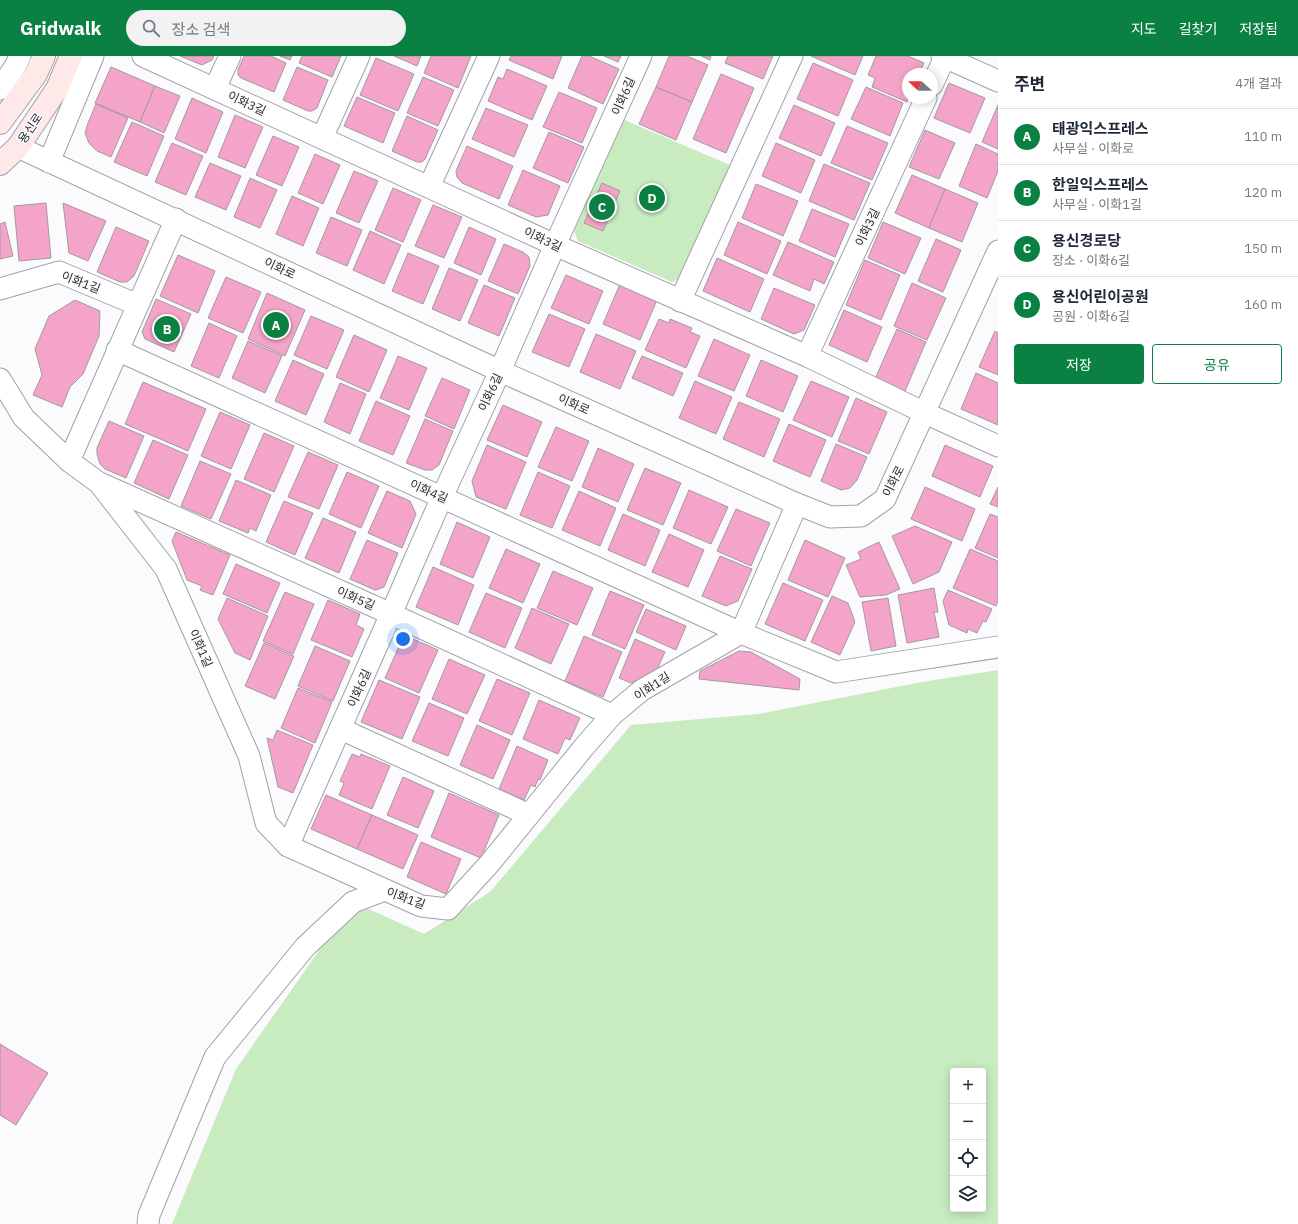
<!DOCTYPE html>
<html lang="ko">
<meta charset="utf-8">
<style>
body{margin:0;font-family:"IBM Plex Sans","Noto Sans KR",sans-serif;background:#f2f2f3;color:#1f2937}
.controls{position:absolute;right:12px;bottom:12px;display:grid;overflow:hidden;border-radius:4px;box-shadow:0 2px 10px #0003}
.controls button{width:36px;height:36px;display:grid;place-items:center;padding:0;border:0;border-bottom:1px solid #e0e1e3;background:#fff;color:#1f2937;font:20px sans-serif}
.compass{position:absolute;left:902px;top:12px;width:36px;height:36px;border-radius:50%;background:#fff;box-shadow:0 2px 10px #0003;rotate:292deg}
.you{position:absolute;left:403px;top:583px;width:14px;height:14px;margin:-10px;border:3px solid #fff;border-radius:50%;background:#1a73e8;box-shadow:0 0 0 6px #1a73e833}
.badge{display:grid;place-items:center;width:26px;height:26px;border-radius:50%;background:#0b8043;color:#fff;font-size:13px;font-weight:700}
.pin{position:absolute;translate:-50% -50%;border:2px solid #fff;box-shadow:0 1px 4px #0006}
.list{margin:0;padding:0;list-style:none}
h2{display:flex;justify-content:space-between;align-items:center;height:52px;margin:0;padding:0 16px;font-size:17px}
h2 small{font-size:13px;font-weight:400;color:#747a83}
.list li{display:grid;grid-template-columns:26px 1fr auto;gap:12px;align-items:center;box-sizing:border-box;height:56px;padding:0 16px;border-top:1px solid #e0e1e3}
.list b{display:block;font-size:15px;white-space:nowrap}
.list p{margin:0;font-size:13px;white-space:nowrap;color:#747a83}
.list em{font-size:13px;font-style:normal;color:#747a83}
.actions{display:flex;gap:8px;padding:12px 16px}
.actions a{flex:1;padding:9px 0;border:1px solid #0b8043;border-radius:4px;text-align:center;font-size:14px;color:#0b8043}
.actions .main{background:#0b8043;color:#fff}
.icon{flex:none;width:22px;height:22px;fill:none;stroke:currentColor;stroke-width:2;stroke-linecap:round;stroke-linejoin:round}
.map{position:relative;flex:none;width:998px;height:1168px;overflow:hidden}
header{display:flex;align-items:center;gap:24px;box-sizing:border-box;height:56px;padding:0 20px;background:#0b8043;color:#fff}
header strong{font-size:19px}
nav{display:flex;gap:22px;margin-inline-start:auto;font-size:14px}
.search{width:280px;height:36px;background:#f2f2f3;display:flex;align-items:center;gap:10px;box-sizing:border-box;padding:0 14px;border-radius:22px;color:#747a83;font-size:15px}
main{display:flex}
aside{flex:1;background:#fff}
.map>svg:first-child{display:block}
.green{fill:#c8ebc0;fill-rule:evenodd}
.building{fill:#f4a4c9;stroke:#a29a9d}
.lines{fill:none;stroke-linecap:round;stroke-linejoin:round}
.street-casing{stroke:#a2a1a7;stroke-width:23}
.secondary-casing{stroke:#a2a1a7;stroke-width:24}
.street{stroke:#fff;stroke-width:21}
.secondary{stroke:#fee9e8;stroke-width:22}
.labels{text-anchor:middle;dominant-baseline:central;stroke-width:3;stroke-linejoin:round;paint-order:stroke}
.street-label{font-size:12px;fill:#2a292c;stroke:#fbfbfe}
</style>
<header>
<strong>Gridwalk</strong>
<div class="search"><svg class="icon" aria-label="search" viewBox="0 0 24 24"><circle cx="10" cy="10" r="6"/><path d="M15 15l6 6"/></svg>장소 검색</div>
<nav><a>지도</a><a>길찾기</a><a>저장됨</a></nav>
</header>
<main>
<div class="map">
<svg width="998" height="1168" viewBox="0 0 998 1168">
<rect width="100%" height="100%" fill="#fbfbfe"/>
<!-- green -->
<g class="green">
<polygon points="622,63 730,109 682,221 672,226 578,185 574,175"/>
<path d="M998 614V1168H172L236 1013 353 846 424 878 490 836 631 669 758 658 922 626ZM953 1015H983V1153H953Z"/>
</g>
<!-- building -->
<g class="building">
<polygon points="180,0 214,0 212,4 202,9"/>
<polygon points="244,0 271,0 286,7 274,36 241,22 238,19 238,14"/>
<polygon points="280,0 292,0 290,4"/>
<polygon points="302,0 341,0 332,21 299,7"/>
<polygon points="394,0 421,0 417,10"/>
<polygon points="431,0 471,0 458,32 424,17"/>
<polygon points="511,0 562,0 553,23 509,4"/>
<polygon points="582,0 589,0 619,13 603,48 568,32"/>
<polygon points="604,0 621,0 618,6"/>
<polygon points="669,0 687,0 708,9 692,46 656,31"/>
<polygon points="701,0 711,0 710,4"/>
<polygon points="728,0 773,0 763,23 725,7"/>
<polygon points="811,0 863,0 855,19"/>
<polygon points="876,0 908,0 924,7 919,18 908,18 908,42 907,46 872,31 875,22 868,19"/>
<polygon points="376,2 414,18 398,55 360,39"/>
<polygon points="813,7 853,24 838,60 797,43"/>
<polygon points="111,11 155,30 140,66 95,47"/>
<polygon points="297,11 328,24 317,52 312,55 308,55 283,44"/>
<polygon points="507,13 547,30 532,64 488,45 498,21 503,23"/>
<polygon points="721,18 754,32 726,97 693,83"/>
<polygon points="423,21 454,34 438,70 407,57"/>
<polygon points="949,27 985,42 970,77 934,62"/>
<polygon points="155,30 180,40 164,77 140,66"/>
<polygon points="656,31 692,46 676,84 639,68"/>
<polygon points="866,31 903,47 890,80 851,63"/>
<polygon points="559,36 597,52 582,87 543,71"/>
<polygon points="357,41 395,57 383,87 344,70"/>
<polygon points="192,42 223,56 206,97 175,83"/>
<polygon points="96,48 128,62 111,101 97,95 89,87 85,77 88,67"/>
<polygon points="794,49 835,67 821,100 779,82"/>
<polygon points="998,49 998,93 982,86"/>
<polygon points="486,52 528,69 514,101 472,83"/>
<polygon points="235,59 263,71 245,112 218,101"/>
<polygon points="407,60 438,74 425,103 422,106 417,106 392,95"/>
<polygon points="132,66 164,80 147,120 114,106"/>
<polygon points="847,70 888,87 872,124 831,107"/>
<polygon points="925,74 955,87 939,123 909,111"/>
<polygon points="549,76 584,91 568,127 533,112"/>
<polygon points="273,80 299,91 282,130 256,119"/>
<polygon points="172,87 203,100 186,139 155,126"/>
<polygon points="776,87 815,104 801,137 762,120"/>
<polygon points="976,88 998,98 998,115 987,142 959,130"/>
<polygon points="467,90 513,110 499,143 462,127 457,121 456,115"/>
<polygon points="315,98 340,109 323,148 298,137"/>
<polygon points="210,107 241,120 226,154 195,141"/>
<polygon points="824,108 870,127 854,164 809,145"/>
<polygon points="523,114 560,130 548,159 536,161 508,149"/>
<polygon points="354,115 378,125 359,167 336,157"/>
<polygon points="912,119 945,133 929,172 895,157"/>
<polygon points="250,122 277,134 260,172 234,161"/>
<polygon points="602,127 620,135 603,175 584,167"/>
<polygon points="756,128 798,145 783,180 742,162"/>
<polygon points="393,132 421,144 403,186 375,174"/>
<polygon points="945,133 978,147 962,186 929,172"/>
<polygon points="292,140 319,152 303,190 276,178"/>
<polygon points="46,147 51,202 19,205 14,150"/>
<polygon points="63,147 106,165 88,205 69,197"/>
<polygon points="433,149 462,161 444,202 415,190"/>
<polygon points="812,153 849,168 835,201 799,185"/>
<polygon points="331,161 362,174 347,210 316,197"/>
<polygon points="5,166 13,200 0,203 0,168"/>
<polygon points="738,166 781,185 767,218 724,199"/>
<polygon points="883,166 921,182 905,218 868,202"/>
<polygon points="116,171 149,185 134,220 127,226 120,226 97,216"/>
<polygon points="469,171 496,183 481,219 454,207"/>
<polygon points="370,175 401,189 384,228 353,214"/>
<polygon points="936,183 961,194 943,236 918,225"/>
<polygon points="788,186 834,206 824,228 814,223 810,235 773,219"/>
<polygon points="504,188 523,196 529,201 530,210 518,238 488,225"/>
<polygon points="408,197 439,210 423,248 392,235"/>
<polygon points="178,199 215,215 198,257 160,240"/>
<polygon points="717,202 764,223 750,256 703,235"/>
<polygon points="865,204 900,219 881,264 846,249"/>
<polygon points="449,212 478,224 460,265 432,253"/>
<polygon points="566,219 603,235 589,268 551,252"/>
<polygon points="226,221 261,236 243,277 208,262"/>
<polygon points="912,227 946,242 927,284 894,270"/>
<polygon points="620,228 657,244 640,284 603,268"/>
<polygon points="484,229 515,242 499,280 468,267"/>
<polygon points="774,232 815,249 804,274 794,278 761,263"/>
<polygon points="267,237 305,254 285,300 248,283"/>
<polygon points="156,243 191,258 174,296 145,283 142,276"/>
<polygon points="75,244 100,255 99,280 83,318 70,331 62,351 33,339 42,319 35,293 49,260"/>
<polygon points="844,254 882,271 867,306 829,289"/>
<polygon points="549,258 585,273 569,311 532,296"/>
<polygon points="311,260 344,274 327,313 294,299"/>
<polygon points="659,263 669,267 670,263 692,272 690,276 700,280 686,312 645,294"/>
<polygon points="209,267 237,280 219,322 191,310"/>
<polygon points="897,273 926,286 905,335 875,323"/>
<polygon points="995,275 998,277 998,319 979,311"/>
<polygon points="596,278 636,295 620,333 580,316"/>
<polygon points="354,279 387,294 369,336 336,321"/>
<polygon points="714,283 750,299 734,335 698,320"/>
<polygon points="248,285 282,300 265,337 232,322"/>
<polygon points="398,300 427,312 409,354 380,342"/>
<polygon points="642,300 683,317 673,340 632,322"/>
<polygon points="293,304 324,318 306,359 275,345"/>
<polygon points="761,304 798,320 783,356 746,340"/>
<polygon points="976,317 998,327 998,369 961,353"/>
<polygon points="442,322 470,334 454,373 425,360"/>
<polygon points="695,325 732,341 716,378 679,362"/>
<polygon points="811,325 849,341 832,381 793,364"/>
<polygon points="143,326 206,353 188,395 125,368"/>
<polygon points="340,327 366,338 350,378 324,366"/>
<polygon points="856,342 887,356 869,398 838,385"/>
<polygon points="376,345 410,360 393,399 359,385"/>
<polygon points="739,346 780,363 764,401 723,383"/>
<polygon points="503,349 542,366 527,401 487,384"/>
<polygon points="220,356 250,369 231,413 201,400"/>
<polygon points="425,363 453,375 439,409 432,414 425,414 406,407"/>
<polygon points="109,365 144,380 126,422 105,413 100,408 97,398 97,392"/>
<polygon points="789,368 826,384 810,421 773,405"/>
<polygon points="556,371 589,385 572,425 538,411"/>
<polygon points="264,377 294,390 274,436 244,423"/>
<polygon points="153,384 188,399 169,443 134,427"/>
<polygon points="836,388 867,401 857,424 850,432 841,434 821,425"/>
<polygon points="487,389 526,406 506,453 476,441 472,425"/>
<polygon points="945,389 993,410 980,441 932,420"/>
<polygon points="598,392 634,408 618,446 582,431"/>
<polygon points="308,396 338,409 319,453 288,441"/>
<polygon points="200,405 231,418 211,463 181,450"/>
<polygon points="645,412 681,427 663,469 627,454"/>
<polygon points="347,416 379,430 361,472 329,458"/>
<polygon points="538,416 570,430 552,472 520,459"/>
<polygon points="236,424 271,439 256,475 250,472 248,477 219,465"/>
<polygon points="925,431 975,453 962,485 911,463"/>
<polygon points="998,431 998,451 990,448"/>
<polygon points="689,434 728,451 711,488 673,472"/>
<polygon points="387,435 410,445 416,458 402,492 368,477"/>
<polygon points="579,435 616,452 600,490 562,474"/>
<polygon points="284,445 313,457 295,499 266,486"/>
<polygon points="736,453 770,467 751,510 717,495"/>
<polygon points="623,458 660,474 645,510 608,494"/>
<polygon points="990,458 998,461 998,502 975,492"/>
<polygon points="323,462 356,476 339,517 305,502"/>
<polygon points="457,466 490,481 473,522 440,508"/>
<polygon points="915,470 952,486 939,516 913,528 892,480"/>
<polygon points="176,476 230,499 213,539 200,534 202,530 187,524 172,485"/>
<polygon points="669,478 704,494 688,531 652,516"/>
<polygon points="367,484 398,497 384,531 379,533 375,534 350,523"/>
<polygon points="805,484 845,502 828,541 788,524"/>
<polygon points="879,486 900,533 886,539 860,541 846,509 861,503 858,496"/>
<polygon points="506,493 540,508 523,547 489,532"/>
<polygon points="970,493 998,505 998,545 996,550 953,532"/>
<polygon points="720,500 752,513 738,545 726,550 702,540"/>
<polygon points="236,508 280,527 267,557 223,538"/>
<polygon points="433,511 474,529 458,569 416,551"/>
<polygon points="553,515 593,532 577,569 537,552"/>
<polygon points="783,527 823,544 805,585 765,568"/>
<polygon points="934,532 938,556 934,556 939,581 907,587 898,539"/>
<polygon points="948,534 992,553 986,566 983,565 977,577 968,573 967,577 949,569 943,545"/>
<polygon points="610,535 644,549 625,593 592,579"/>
<polygon points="285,536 314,548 293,598 263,585"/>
<polygon points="486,537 522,552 505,592 469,576"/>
<polygon points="832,540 848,547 855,566 840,599 811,586"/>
<polygon points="227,542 268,560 250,604 235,597 218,563"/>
<polygon points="888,542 896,590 871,595 862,546"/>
<polygon points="328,544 360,558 356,569 364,573 352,601 311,584"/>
<polygon points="532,552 569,568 551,608 515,592"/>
<polygon points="646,553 686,570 676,594 636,576"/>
<polygon points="404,579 438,594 419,637 385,622"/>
<polygon points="584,580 622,596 603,641 565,625"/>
<polygon points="635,583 665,596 656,616 631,627 619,622"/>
<polygon points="264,587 294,600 275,643 245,630"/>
<polygon points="315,590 350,605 333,645 298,630"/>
<polygon points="739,595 751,596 800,623 799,634 699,623 700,615"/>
<polygon points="449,603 485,619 467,658 432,643"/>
<polygon points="497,623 530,637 512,679 479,665"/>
<polygon points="379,624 420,641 402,683 361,666"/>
<polygon points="298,632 332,646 315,687 281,672"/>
<polygon points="539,644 580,662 570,684 565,682 558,698 523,683"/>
<polygon points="429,647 464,662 448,700 412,685"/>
<polygon points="477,669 510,684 493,723 460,709"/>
<polygon points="277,674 313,689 293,737 278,731 267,682 273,684"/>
<polygon points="517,690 548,704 540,724 538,723 535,731 531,729 524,744 499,733"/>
<polygon points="352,698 360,701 361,698 390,710 372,753 339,739 344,727 340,725"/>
<polygon points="403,721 434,735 418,772 387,759"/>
<polygon points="449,737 499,759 481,802 431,781"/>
<polygon points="326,739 372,759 357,793 311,773"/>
<polygon points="372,759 418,779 403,813 357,793"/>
<polygon points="421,786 461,803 446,838 407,821"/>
<polygon points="0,988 48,1017 16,1069 0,1059"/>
</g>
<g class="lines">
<!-- street casing -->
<g class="street-casing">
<g id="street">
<polyline points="143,0 555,189 807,300 925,357 998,390"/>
<polyline points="942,0 998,25"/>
<polyline points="932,29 945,1"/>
<polyline points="215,32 230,0"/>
<polyline points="0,33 16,9 20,0"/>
<polyline points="322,82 359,0"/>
<polyline points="18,91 500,315 797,448 830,461 861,460 885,443 998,195"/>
<polyline points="49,106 93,0"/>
<polyline points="429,131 489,0"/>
<polyline points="0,233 59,216 138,249"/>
<polyline points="680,245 792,0"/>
<polyline points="117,294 741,577 836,616 998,591"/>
<polyline points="807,300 926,42"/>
<polyline points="0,323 24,362 69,405 99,427 166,513 249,700 266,767 288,790 421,850 448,853 490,807 584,691 612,659 642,634 741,577"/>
<polyline points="69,405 176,163"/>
<polyline points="102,428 391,558 612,659"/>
<polyline points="741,577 797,448"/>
<polyline points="341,673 529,759"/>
<polyline points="288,790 391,558 442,441 500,315 555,189 641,0"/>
<polyline points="148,1168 149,1159 215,1001 305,891 353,846 385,834"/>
</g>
</g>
<!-- secondary casing -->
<g class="secondary-casing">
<g id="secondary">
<polyline points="0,67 36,18 44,0"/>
<polyline points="0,108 18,91 57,33 71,0"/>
</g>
</g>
<!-- street -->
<use href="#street" class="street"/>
<!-- secondary -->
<use href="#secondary" class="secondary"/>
</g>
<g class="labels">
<!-- street labels -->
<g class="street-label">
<text transform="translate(623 40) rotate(-66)">이화6길</text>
<text transform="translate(247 47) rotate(25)">이화3길</text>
<text transform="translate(30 72) rotate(-56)">용신로</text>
<text transform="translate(867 171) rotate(-65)">이화3길</text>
<text transform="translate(543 183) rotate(25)">이화3길</text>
<text transform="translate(280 212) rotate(25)">이화로</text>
<text transform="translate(81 226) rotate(21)">이화1길</text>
<text transform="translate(490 336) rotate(-65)">이화6길</text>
<text transform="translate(574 348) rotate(24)">이화로</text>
<text transform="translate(893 425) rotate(-63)">이화로</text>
<text transform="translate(429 435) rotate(24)">이화4길</text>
<text transform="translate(356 542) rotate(24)">이화5길</text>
<text transform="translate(201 592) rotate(66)">이화1길</text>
<text transform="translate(652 630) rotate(-33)">이화1길</text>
<text transform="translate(359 632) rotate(-66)">이화6길</text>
<text transform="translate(406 842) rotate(20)">이화1길</text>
</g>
</g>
</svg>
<div class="controls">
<button>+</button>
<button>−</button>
<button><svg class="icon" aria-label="locate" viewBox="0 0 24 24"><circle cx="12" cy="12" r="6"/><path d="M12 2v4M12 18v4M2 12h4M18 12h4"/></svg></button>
<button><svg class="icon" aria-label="layers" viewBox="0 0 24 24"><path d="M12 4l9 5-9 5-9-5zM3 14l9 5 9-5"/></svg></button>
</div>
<svg class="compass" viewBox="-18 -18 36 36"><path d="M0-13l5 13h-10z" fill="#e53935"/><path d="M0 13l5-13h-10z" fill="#747a83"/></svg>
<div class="you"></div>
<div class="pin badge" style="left:276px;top:269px">A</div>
<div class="pin badge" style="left:167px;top:273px">B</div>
<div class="pin badge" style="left:602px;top:151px">C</div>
<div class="pin badge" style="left:652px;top:142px">D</div>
</div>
<aside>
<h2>주변<small>4개 결과</small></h2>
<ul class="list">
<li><span class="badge">A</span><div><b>태광익스프레스</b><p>사무실 · 이화로</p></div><em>110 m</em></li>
<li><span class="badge">B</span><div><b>한일익스프레스</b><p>사무실 · 이화1길</p></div><em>120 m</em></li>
<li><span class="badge">C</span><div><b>용신경로당</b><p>장소 · 이화6길</p></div><em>150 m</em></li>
<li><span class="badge">D</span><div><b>용신어린이공원</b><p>공원 · 이화6길</p></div><em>160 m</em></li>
</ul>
<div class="actions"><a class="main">저장</a><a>공유</a></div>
</aside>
</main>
